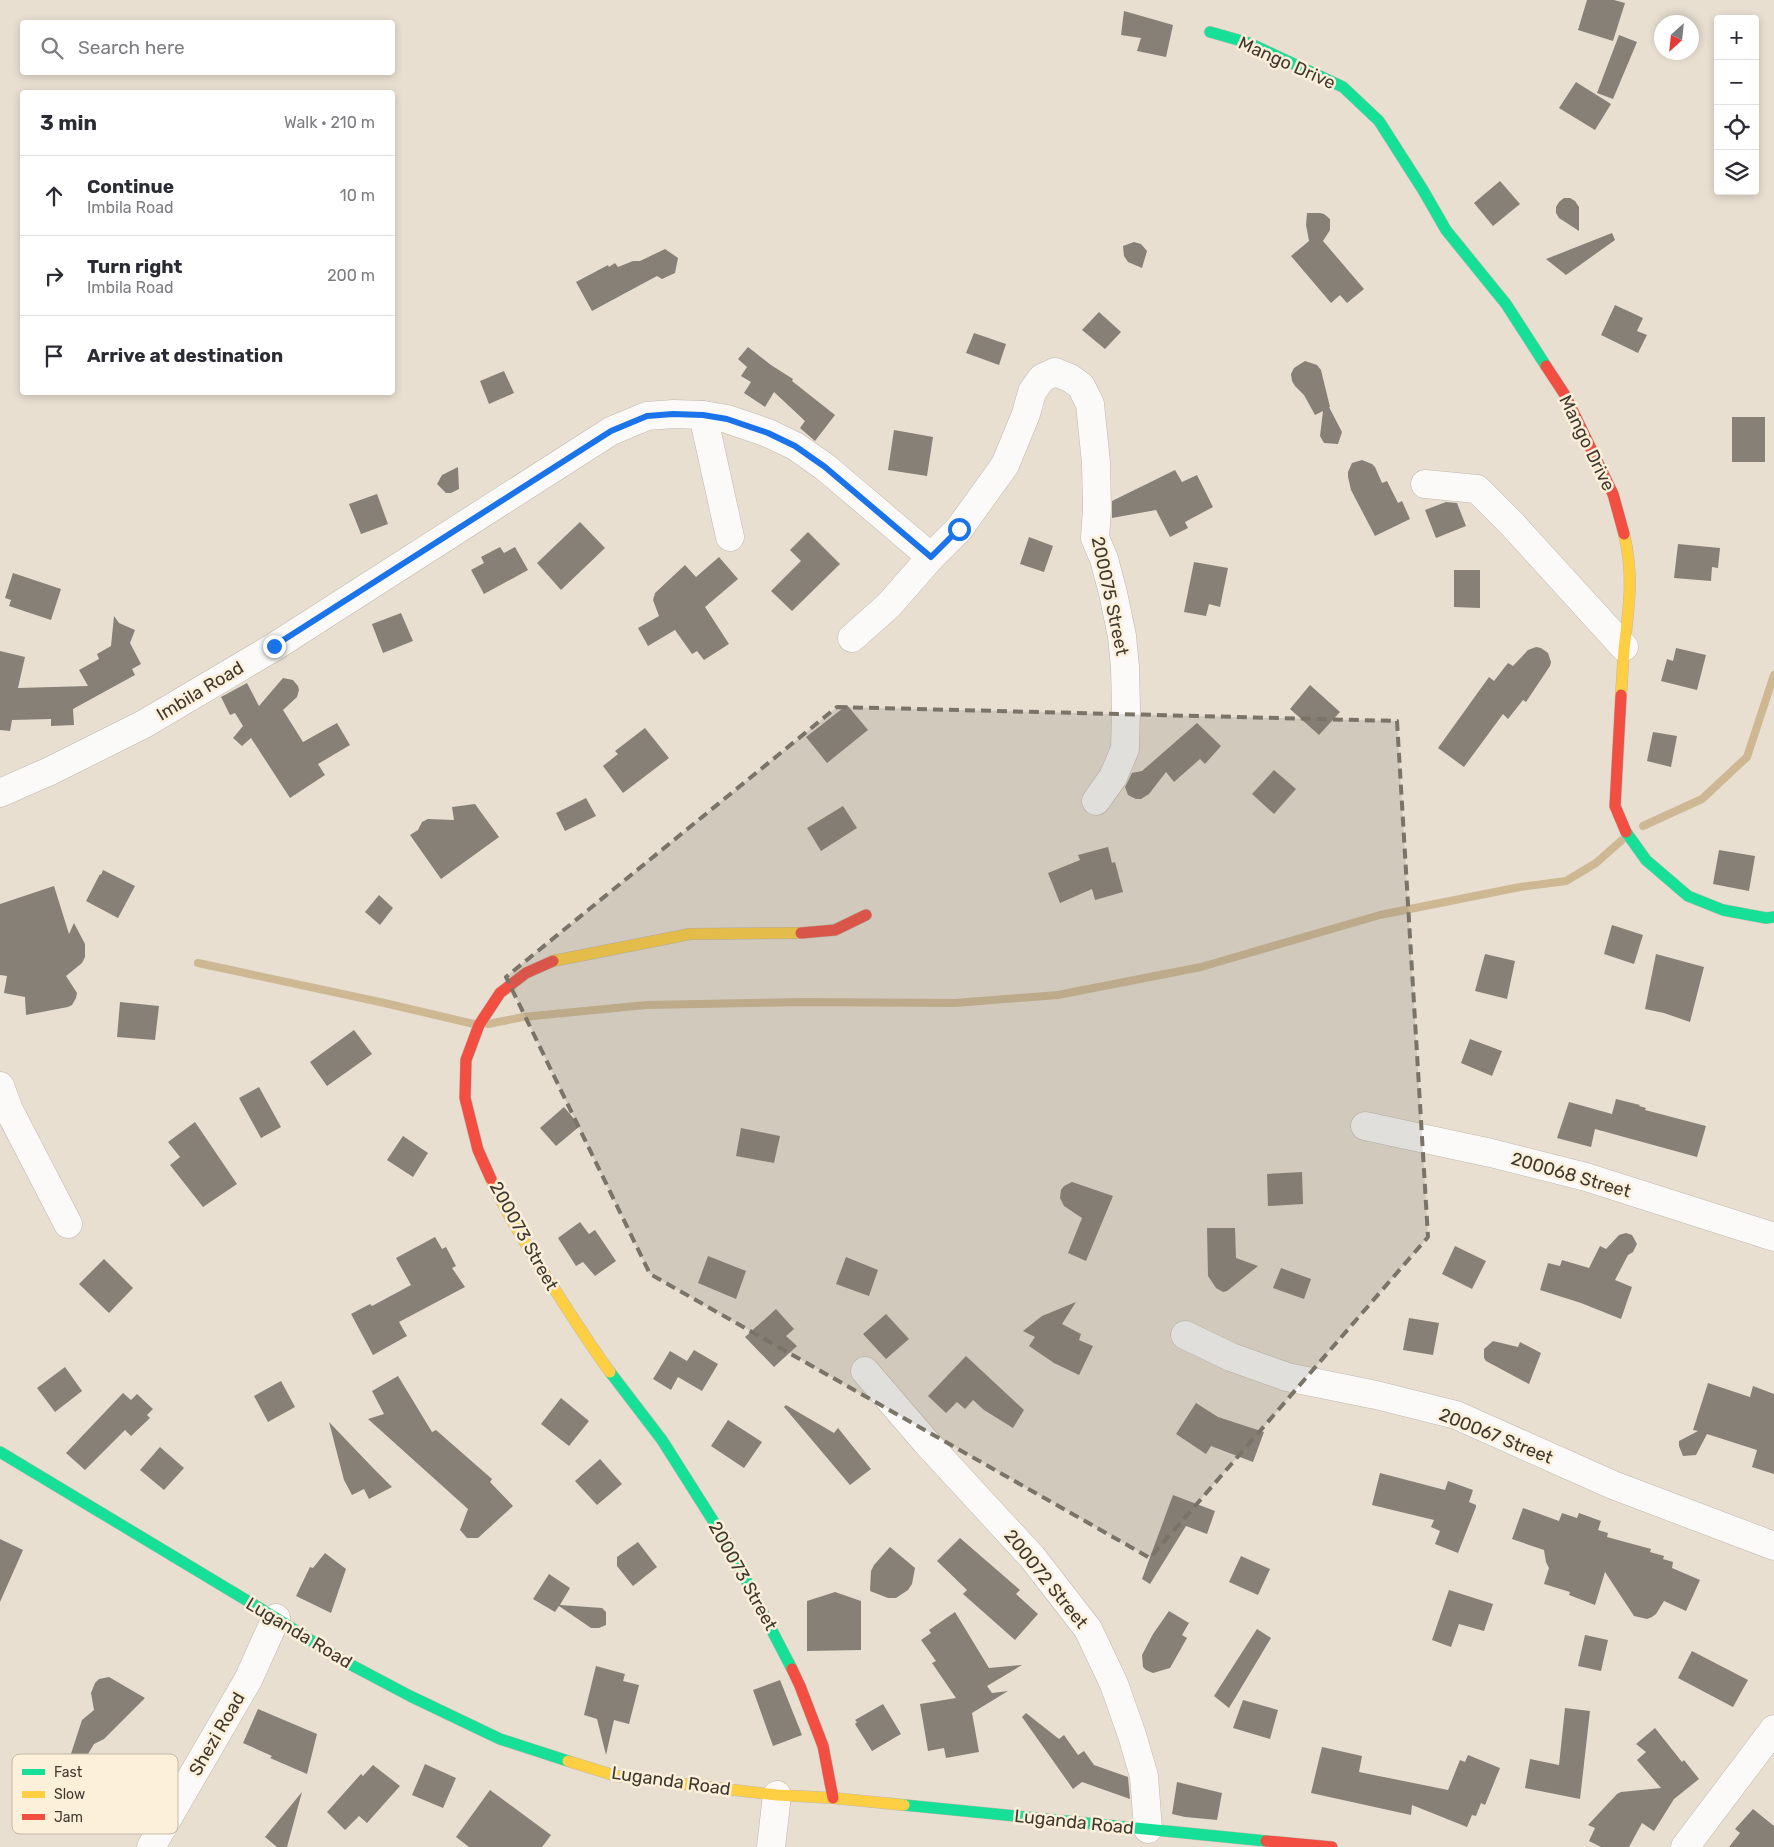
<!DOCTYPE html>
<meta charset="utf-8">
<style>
body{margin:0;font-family:Rubik,sans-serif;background:#f2f2f3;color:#2b2b33}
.controls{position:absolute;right:15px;top:15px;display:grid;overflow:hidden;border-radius:5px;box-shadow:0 2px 8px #0003}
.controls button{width:45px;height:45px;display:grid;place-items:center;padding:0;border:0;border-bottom:1px solid #e1e1e2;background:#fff;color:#2b2b33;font:25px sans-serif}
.compass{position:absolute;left:1654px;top:15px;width:45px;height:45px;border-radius:50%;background:#fff;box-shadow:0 2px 8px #0003;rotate:207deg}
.stop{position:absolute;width:15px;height:15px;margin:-11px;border:4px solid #1a73e8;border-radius:50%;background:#fff}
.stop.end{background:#1a73e8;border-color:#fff;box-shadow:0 1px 5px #0008}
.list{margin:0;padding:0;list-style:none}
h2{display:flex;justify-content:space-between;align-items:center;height:65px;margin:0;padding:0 20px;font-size:21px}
h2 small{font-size:16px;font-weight:400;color:#7c7c81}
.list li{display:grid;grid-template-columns:32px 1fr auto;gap:15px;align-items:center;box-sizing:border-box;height:80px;padding:0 20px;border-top:1px solid #e1e1e2}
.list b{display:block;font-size:19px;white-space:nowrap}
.list p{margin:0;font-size:16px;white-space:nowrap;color:#7c7c81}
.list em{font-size:16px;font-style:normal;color:#7c7c81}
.icon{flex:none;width:28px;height:28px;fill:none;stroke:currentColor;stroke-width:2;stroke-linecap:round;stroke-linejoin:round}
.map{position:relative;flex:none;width:1774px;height:1847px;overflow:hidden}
.search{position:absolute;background:#fff;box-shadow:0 2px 8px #0003;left:20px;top:20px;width:375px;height:55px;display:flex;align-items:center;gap:12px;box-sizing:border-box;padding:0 18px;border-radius:5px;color:#7c7c81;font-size:19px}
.panel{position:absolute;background:#fff;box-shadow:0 2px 8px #0003;left:20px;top:90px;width:375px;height:305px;border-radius:5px}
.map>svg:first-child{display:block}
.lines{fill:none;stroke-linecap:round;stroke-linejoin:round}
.stream{stroke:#cdb893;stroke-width:8}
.building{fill:#878076}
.street-casing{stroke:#bfb8ad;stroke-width:29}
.fast-casing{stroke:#bfb8ad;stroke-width:12}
.slow-casing{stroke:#bfb8ad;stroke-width:12}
.jam-casing{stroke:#bfb8ad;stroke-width:12}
.street{stroke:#fcfaf8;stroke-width:28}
.fast{stroke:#16e098;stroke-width:11}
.slow{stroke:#ffcf43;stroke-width:11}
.jam{stroke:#f24e42;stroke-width:11}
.route{stroke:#1a73e8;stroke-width:6}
.marked{fill:#7a7367;fill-opacity:0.2;stroke:#7a7367;stroke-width:4;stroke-dasharray:10 6;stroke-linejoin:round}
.labels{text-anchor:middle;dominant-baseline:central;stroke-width:5;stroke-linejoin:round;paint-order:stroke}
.street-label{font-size:18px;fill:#3f392e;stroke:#fdf0da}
.key{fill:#fdf0da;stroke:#c4b9a6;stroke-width:1}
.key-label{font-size:14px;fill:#3f392e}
</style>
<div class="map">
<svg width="1774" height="1847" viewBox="0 0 1774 1847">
<rect width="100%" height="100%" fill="#e8dfd1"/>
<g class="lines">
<!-- stream -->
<g class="stream">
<polyline points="1643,826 1702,799 1747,757 1774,675"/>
<polyline points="198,963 380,1002 474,1024"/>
<polyline points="488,1024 523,1017 646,1005 802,1002 955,1003 1058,995 1201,967 1380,915 1520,887 1566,881 1596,863 1622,840"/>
</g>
</g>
<!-- building -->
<g class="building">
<polygon points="1587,0 1614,0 1625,3 1613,41 1578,30"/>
<polygon points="1124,11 1173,25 1166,57 1137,51 1141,38 1121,35"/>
<polygon points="1619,35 1637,42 1613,99 1597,93"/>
<polygon points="1576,82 1611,104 1595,130 1559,108"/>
<polygon points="1500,181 1520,204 1493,226 1474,203"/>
<polygon points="1564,198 1570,198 1575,201 1579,207 1579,231 1559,218 1556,213 1556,207 1559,202"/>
<polygon points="1307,213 1320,213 1324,214 1330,219 1330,230 1323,241 1364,289 1347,303 1340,295 1331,303 1291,256 1309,241 1306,225"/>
<polygon points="1612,233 1615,240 1566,275 1546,259"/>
<polygon points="1134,242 1141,244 1147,251 1142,268 1128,262 1124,256 1123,246"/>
<polygon points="665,249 678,258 675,273 662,279 657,276 592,311 576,282 608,265 609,267 615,263 618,267 633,261 640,261"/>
<polygon points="1615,305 1643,318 1637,331 1647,335 1638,353 1601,335"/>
<polygon points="1099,312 1121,332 1105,349 1082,330"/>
<polygon points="974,333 1006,344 999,365 966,353"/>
<polygon points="748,347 771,365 793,379 792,381 835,415 815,441 800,428 805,421 774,392 765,407 744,393 751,382 741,376 747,367 738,359"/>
<polygon points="1305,361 1317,365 1321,370 1330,407 1329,407 1342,432 1338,444 1324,443 1320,436 1323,411 1315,415 1304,395 1295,386 1292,381 1291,374 1294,368"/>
<polygon points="504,371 514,393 489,404 480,381"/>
<rect x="1732" y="417" width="33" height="45"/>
<polygon points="894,430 933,437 927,476 888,470"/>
<polygon points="1362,460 1372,464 1375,467 1382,483 1387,481 1398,503 1402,501 1410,519 1375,536 1351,490 1348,477 1348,472 1352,463"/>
<polygon points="458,467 459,489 451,493 446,493 437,484 442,475"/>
<polygon points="1175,470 1182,482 1197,475 1213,507 1185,522 1188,528 1170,537 1156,510 1112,518 1112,501"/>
<polygon points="377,494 388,524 361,534 349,504"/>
<polygon points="1446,502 1457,503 1466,526 1436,538 1425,510"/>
<polygon points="580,522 605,548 561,590 537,563"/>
<polygon points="808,532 840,564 792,611 771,591 801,561 790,550"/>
<polygon points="1029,537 1053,546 1044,572 1020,564"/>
<polygon points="1678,544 1720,548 1718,568 1712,567 1711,581 1674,578"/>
<polygon points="500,547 504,553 515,547 528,570 484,594 471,570 484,563 481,557"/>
<polygon points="719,557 738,579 705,607 729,644 704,660 697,651 692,654 675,630 648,646 638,628 659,616 653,600 655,593 685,565 696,577"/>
<polygon points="1194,562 1228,568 1220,607 1209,604 1206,616 1184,612"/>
<polygon points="1454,570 1480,570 1480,608 1454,607"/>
<polygon points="13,573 61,589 51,620 9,606 11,600 5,598"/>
<polygon points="401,613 413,641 383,653 372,624"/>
<polygon points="114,616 119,623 135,630 130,643 141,664 132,669 135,675 73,709 74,725 51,726 51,719 12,720 10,731 0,730 0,651 25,657 18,688 88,686 79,670 99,659 97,654 111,646"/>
<polygon points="1536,647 1541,648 1548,653 1551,662 1550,666 1526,702 1523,700 1508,719 1503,714 1464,767 1438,748 1489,677 1494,681 1508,663 1513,666 1528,650"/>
<polygon points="1676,648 1706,655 1697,690 1661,681 1667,659 1673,661"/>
<polygon points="283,678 293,680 298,686 299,690 297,697 283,710 303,742 337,723 350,745 318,764 325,775 290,798 251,738 242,746 233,738 243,726 235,713 230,715 221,697 247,683 259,706"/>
<polygon points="1310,685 1340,712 1319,735 1290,709"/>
<polygon points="847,705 868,730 827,763 806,737"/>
<polygon points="1197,723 1221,746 1205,764 1200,759 1174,782 1166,772 1149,794 1141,799 1136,799 1128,795 1125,787 1132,773 1142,771"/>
<polygon points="645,728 669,758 623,793 603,766 618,754 615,751"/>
<polygon points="1653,732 1677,736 1671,767 1647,761"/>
<polygon points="1274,770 1296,789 1274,814 1252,794"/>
<polygon points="586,798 596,816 565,831 556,813"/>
<polygon points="475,804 499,837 441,879 410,835 418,830 422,822 428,819 454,820 452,807"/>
<polygon points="843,806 857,828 821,851 807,828"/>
<polygon points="1108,847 1112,863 1115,862 1123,892 1095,900 1092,889 1060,903 1048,873 1080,860 1078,855"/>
<polygon points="1719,850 1755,856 1749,891 1713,884"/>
<polygon points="103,870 135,886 118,918 86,901 100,874 101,875"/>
<polygon points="54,886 69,934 74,923 85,944 85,957 82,963 66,976 77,993 76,998 72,1005 68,1007 26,1015 25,997 4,993 7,976 0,975 0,904"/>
<polygon points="379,895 393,908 380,925 365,912"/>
<polygon points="1612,925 1643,935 1634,964 1604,954"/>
<polygon points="1485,954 1515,961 1507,999 1475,991"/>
<polygon points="1656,954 1704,967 1690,1022 1664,1013 1645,1009"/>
<polygon points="120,1002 159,1006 155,1040 117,1037"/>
<polygon points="354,1030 372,1054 327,1086 310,1062"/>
<polygon points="1470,1039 1502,1051 1492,1076 1461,1063"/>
<polygon points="259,1087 281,1127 261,1138 239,1098"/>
<polygon points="1616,1099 1640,1105 1639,1106 1646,1108 1645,1110 1706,1126 1697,1157 1595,1129 1591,1147 1557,1138 1569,1102 1612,1114"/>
<polygon points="564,1107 580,1126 556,1146 540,1128"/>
<polygon points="195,1122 237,1184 203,1207 170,1165 180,1157 168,1142"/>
<polygon points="741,1128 780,1136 774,1163 736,1156"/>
<polygon points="403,1136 428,1153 413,1177 387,1160"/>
<polygon points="1302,1172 1303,1204 1268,1206 1267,1174"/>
<polygon points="1072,1182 1113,1196 1086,1261 1068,1253 1082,1218 1064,1206 1060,1198 1061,1190 1064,1186"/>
<polygon points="580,1222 589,1234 595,1230 616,1261 595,1276 583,1262 576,1266 558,1238"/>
<polygon points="1207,1228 1235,1228 1236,1258 1258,1266 1227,1291 1223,1292 1216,1288 1208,1276"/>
<polygon points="1626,1233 1632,1235 1637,1244 1633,1252 1628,1255 1615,1280 1632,1287 1621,1319 1581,1303 1540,1290 1548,1263 1560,1266 1562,1260 1589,1268 1600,1246 1606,1249 1619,1235"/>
<polygon points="435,1237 442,1249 446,1247 456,1266 452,1268 465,1287 399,1322 407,1336 373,1355 351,1314 370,1304 372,1306 411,1285 396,1258"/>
<polygon points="1455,1246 1486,1261 1472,1289 1442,1274"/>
<polygon points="708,1256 746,1271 736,1299 698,1283"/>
<polygon points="846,1257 878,1270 869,1296 836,1284"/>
<polygon points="104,1259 133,1288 109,1313 79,1284"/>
<polygon points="1281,1268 1311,1279 1304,1299 1273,1288"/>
<polygon points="1076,1302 1062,1324 1081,1334 1079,1340 1093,1346 1079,1375 1054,1363 1029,1346 1035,1337 1023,1331 1042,1316"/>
<polygon points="776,1309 794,1329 786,1336 797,1346 774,1367 745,1337"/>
<polygon points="886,1314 909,1339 886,1359 863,1334"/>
<polygon points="1409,1318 1439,1323 1433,1355 1403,1350"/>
<polygon points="1493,1341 1518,1347 1520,1342 1541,1353 1529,1384 1486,1361 1484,1358 1484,1349"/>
<polygon points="694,1350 718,1364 702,1391 678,1377 671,1390 653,1379 670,1351 687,1361"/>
<polygon points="966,1356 1024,1410 1013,1428 984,1410 973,1400 965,1409 957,1402 946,1413 928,1396"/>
<polygon points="65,1367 82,1391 55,1412 37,1388"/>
<polygon points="398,1376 432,1432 436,1430 492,1479 490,1482 513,1506 478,1538 467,1538 460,1530 468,1509 368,1419 384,1414 372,1391"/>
<polygon points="281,1381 295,1407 268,1422 254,1396"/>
<polygon points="1708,1383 1750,1397 1753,1386 1774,1394 1774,1474 1752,1467 1757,1450 1707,1434 1696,1455 1683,1456 1679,1446 1679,1441 1698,1431 1693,1430"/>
<polygon points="123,1393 131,1400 137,1394 153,1409 147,1415 150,1418 131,1436 125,1430 85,1470 66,1453"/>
<polygon points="561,1398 589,1421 569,1446 541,1424"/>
<polygon points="1196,1403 1218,1417 1264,1432 1253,1462 1211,1446 1206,1454 1176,1434"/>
<polygon points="786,1405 834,1433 838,1428 871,1469 850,1485 784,1407"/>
<polygon points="728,1420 762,1442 744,1468 711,1446"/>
<polygon points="329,1422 373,1468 392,1487 369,1499 364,1489 352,1495 344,1480"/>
<polygon points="160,1447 184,1468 164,1490 140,1470"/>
<polygon points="600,1459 622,1484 597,1505 575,1481"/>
<polygon points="1380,1473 1445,1490 1448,1481 1473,1490 1469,1502 1476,1505 1476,1507 1458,1553 1435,1544 1440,1531 1431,1527 1434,1520 1372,1505"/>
<polygon points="1173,1495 1215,1511 1207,1534 1186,1526 1150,1584 1142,1579"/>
<polygon points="1523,1508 1559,1521 1562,1513 1577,1518 1579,1513 1601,1521 1598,1530 1608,1533 1607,1537 1651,1549 1650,1552 1664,1556 1663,1559 1673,1562 1672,1568 1700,1580 1686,1611 1664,1601 1656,1614 1652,1617 1647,1619 1634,1616 1605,1572 1595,1605 1569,1595 1570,1592 1544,1584 1549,1568 1546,1562 1544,1550 1512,1539"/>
<polygon points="960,1538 1020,1590 1016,1594 1038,1614 1015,1640 963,1594 967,1590 937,1561"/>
<polygon points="0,1539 23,1550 0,1602"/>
<polygon points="638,1542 657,1567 633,1586 617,1566 617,1557"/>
<polygon points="890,1547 915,1568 912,1584 908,1590 896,1598 888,1598 870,1591 871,1571 874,1565"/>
<polygon points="325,1553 346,1569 331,1613 296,1596 310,1567 313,1568"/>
<polygon points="1241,1556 1270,1569 1258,1595 1229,1582"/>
<polygon points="549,1574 570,1588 560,1605 602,1608 606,1612 606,1625 599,1628 591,1628 559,1606 555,1612 533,1599"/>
<polygon points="1449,1590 1493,1604 1484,1631 1459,1624 1451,1647 1432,1640"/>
<polygon points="835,1592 861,1601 861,1650 807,1651 807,1601"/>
<polygon points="1169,1611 1189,1623 1182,1635 1187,1638 1170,1668 1153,1673 1146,1670 1143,1667 1142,1655 1153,1634"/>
<polygon points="955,1612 989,1668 1022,1665 987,1686 992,1693 1008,1691 972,1713 979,1752 946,1758 944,1748 928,1751 920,1704 956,1698 932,1663 936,1661 921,1640 931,1633 929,1630"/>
<polygon points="1257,1629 1271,1638 1229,1708 1214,1696"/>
<polygon points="1585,1635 1608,1640 1601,1671 1578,1666"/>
<polygon points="1692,1651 1748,1680 1733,1707 1678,1678"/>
<polygon points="596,1666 625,1674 623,1681 639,1685 629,1724 614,1720 606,1755 597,1719 584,1715"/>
<polygon points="109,1677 145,1698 104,1739 94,1744 82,1764 97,1778 72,1805 64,1798 58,1804 42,1788 68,1763 82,1720 94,1710 91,1693 95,1683 99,1679"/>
<polygon points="780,1680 802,1735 773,1746 753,1690"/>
<polygon points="1243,1700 1278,1710 1270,1739 1233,1728"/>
<polygon points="883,1704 901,1734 872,1751 855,1724 857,1722 855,1720"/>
<polygon points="1565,1708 1590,1711 1580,1799 1525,1788 1530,1759 1559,1765"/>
<polygon points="258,1709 317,1734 307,1774 270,1758 272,1756 243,1743"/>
<polygon points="1026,1713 1059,1739 1064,1735 1078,1755 1084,1751 1094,1765 1128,1777 1130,1799 1082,1782 1073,1789 1022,1717"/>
<polygon points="1655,1728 1682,1762 1684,1760 1699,1779 1674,1799 1654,1831 1642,1823 1629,1847 1601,1847 1589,1841 1595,1828 1588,1825 1617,1794 1621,1792 1661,1788 1637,1760 1646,1752 1636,1744"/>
<polygon points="1322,1747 1362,1756 1359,1772 1448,1790 1460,1760 1465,1762 1468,1755 1500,1768 1485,1805 1481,1803 1476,1816 1472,1815 1467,1827 1412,1805 1411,1815 1311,1793"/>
<polygon points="425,1764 456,1778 443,1808 412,1795"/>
<polygon points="373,1765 400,1786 367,1823 359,1816 345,1830 327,1812 361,1774 363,1776"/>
<polygon points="1177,1782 1222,1793 1217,1820 1185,1817 1172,1814"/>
<polygon points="490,1790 551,1835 542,1847 469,1847 456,1837"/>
<polygon points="302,1792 287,1847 277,1847 265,1837"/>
<polygon points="1753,1809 1774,1826 1774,1847 1729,1847 1740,1833 1735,1829"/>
</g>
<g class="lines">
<!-- street casing -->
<g class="street-casing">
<g id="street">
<polyline points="703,415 730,537"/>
<polyline points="1425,484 1477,489 1512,524 1624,647"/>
<polyline points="852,638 889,605 931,557 959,529 1005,465 1026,414 1032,392 1042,378 1055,372 1070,378 1081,386 1090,404 1096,463 1097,509 1095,538 1104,559 1113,593 1122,636 1125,667 1126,709 1125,749 1113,777 1096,801"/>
<polyline points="0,793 50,771 144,724 274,647 611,431 647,416 673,414 703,415 727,419 768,433 795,446 825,467 931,557"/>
<polyline points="0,1086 9,1110 68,1224"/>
<polyline points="1365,1126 1491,1153 1586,1177 1774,1237"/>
<polyline points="1185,1335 1231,1357 1287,1377 1376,1395 1456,1415 1613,1485 1774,1546"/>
<polyline points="865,1371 926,1442 1032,1557 1088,1629 1114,1684 1132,1735 1144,1776 1148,1829"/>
<polyline points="151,1847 248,1680 276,1618"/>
<polyline points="771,1847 777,1795"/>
<polyline points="1685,1847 1774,1729"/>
</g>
</g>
<!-- fast casing -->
<g class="fast-casing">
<g id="fast">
<polyline points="1210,32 1249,43 1343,87 1379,121 1423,190 1446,230 1506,304 1546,366"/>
<polyline points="1626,832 1646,860 1688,896 1723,910 1766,918 1774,917"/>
<polyline points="610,1372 662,1440 724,1538 792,1669"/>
<polyline points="0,1452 276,1618 340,1659 410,1696 500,1739 568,1761"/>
<polyline points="904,1805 1266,1841"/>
</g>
</g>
<!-- slow casing -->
<g class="slow-casing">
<g id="slow">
<path d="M1621 695C1622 679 1623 664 1624 649 1629 608 1634 574 1624 534"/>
<polyline points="553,961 690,934 801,933"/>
<path d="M491 1179C506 1213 526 1244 546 1276 567 1308 587 1341 610 1372"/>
<polyline points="568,1761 616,1776 777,1795 833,1798 904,1805"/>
</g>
</g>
<!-- jam casing -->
<g class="jam-casing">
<g id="jam">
<polyline points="1546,366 1565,395 1613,494 1624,534"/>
<polyline points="1621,695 1615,806 1626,832"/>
<polyline points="801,933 835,930 866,915"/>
<polyline points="491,1179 478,1150 465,1098 466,1060 479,1025 500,993 526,973 553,961"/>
<polyline points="792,1669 800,1686 823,1746 833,1798"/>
<polyline points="1266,1841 1332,1847"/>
</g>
</g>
<!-- street -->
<use href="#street" class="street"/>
<!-- fast -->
<use href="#fast" class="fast"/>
<!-- slow -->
<use href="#slow" class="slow"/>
<!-- jam -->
<use href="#jam" class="jam"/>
</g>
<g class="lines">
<!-- route -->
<polyline class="route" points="274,646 611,431 647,416 673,414 703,415 727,419 768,433 795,446 825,467 931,557 959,529"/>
</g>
<!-- marked area -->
<path class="marked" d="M837 707 1397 721 1428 1237 1150 1558 650 1274 506 977Z"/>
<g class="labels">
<!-- street labels -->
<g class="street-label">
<text transform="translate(1287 63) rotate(24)">Mango Drive</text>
<text transform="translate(1587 443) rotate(64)">Mango Drive</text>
<text transform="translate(1110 596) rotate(78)">200075 Street</text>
<text transform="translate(200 691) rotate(-31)">Imbila Road</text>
<text transform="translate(1571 1175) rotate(16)">200068 Street</text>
<text transform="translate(524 1236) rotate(61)">200073 Street</text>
<text transform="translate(1496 1436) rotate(22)">200067 Street</text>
<text transform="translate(743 1576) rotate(61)">200073 Street</text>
<text transform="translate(1046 1579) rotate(51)">200072 Street</text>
<text transform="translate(299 1633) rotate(31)">Luganda Road</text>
<text transform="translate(217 1734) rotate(-60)">Shezi Road</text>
<text transform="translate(671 1781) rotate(8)">Luganda Road</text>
<text transform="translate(1074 1822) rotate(6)">Luganda Road</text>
</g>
</g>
<!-- legend -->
<rect x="12" y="1754" width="166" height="80" rx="8" class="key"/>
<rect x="22" y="1769" width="23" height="6" fill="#16e098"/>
<rect x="22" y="1791" width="23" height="7" fill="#ffcf43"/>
<rect x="22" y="1814" width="23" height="6" fill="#f24e42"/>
<g class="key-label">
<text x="54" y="1777">Fast</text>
<text x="54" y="1799">Slow</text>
<text x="54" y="1822">Jam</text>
</g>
</svg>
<div class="controls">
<button>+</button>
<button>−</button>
<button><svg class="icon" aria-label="locate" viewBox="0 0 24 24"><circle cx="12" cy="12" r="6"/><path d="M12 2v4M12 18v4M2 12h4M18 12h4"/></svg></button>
<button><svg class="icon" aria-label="layers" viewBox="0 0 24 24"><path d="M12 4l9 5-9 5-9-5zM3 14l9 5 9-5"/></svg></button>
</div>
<svg class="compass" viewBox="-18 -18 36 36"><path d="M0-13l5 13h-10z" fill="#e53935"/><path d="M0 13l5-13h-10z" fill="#7c7c81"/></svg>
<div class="stop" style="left:959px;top:529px"></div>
<div class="stop end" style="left:274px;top:646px"></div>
<div class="search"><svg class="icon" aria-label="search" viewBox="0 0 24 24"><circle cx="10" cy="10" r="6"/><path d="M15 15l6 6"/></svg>Search here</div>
<section class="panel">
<h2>3 min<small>Walk · 210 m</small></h2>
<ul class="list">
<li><svg class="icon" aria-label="ahead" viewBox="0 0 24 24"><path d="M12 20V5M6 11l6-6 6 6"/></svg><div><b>Continue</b><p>Imbila Road</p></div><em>10 m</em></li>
<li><svg class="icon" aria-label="right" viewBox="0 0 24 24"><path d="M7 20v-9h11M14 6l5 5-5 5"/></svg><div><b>Turn right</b><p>Imbila Road</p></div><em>200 m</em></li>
<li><svg class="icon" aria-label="arrive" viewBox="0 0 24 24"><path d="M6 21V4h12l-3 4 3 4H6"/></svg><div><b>Arrive at destination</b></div></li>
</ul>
</section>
</div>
